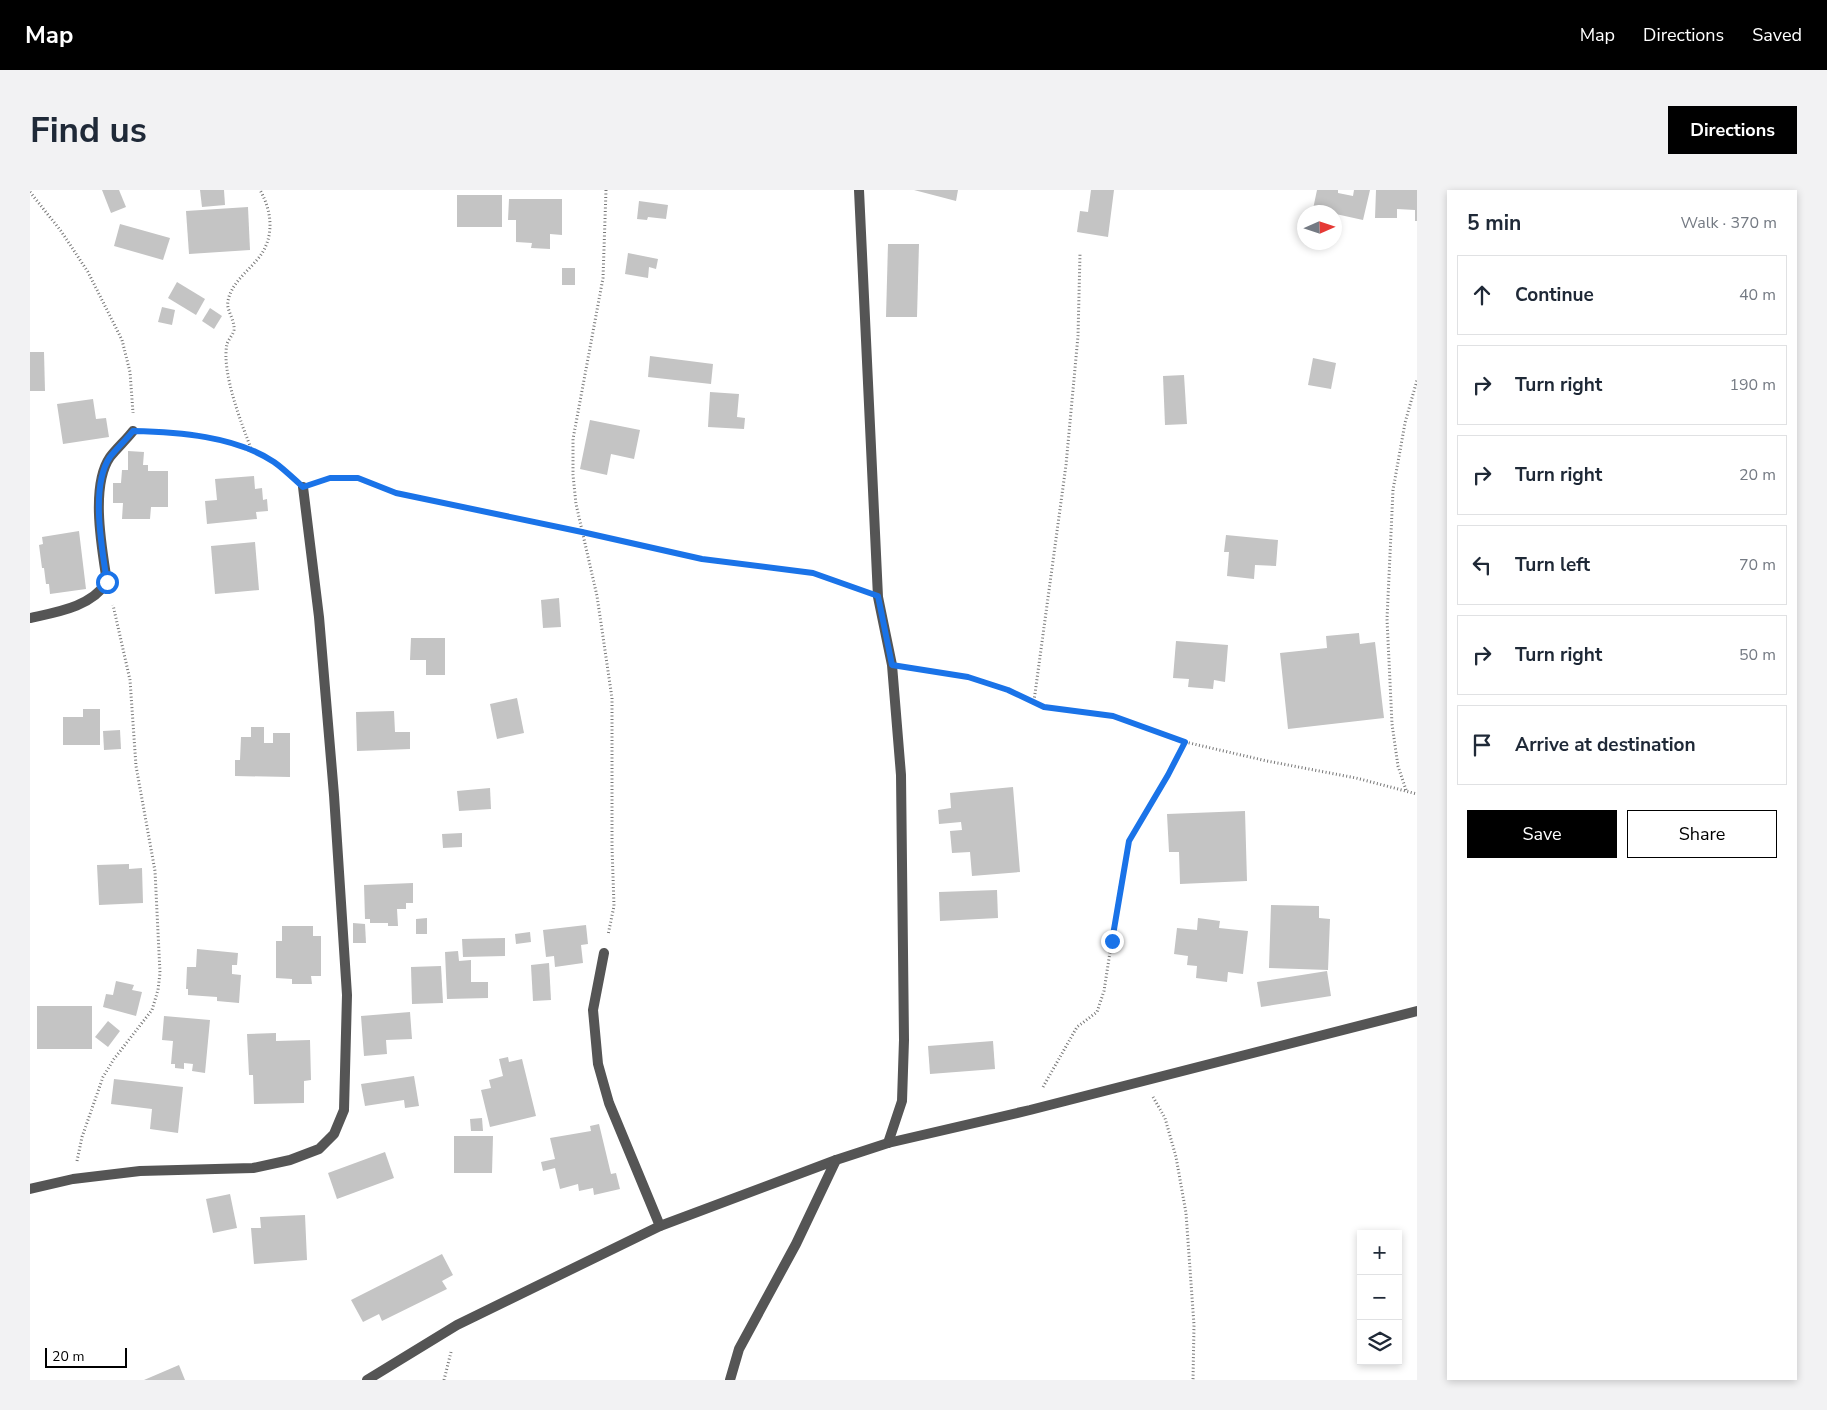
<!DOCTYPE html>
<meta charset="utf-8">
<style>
body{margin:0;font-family:"Nunito Sans",sans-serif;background:#f2f2f3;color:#1f2937}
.controls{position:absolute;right:15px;bottom:15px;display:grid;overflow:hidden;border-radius:0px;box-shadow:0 2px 8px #0003}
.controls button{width:45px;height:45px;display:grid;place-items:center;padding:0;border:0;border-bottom:1px solid #e0e1e3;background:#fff;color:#1f2937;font:25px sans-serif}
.compass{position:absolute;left:1267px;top:15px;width:45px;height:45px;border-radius:50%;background:#fff;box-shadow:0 2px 8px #0003;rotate:87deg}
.scale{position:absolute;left:15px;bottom:12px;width:82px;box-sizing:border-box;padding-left:5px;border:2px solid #000;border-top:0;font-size:14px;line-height:18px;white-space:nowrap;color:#000;-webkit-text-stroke:4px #fff;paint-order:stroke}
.stop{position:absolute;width:15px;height:15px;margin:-11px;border:4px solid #1a73e8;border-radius:50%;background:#fff}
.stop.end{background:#1a73e8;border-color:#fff;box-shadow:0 1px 5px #0008}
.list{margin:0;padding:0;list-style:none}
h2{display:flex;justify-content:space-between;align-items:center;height:65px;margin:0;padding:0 20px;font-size:21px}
h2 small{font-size:16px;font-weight:400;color:#747a83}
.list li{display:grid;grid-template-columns:32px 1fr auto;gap:15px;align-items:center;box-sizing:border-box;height:80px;margin:0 10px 10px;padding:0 10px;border:1px solid #e0e1e3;border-radius:0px}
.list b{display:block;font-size:19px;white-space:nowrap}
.list em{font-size:16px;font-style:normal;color:#747a83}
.actions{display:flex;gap:10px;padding:15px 20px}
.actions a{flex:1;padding:11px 0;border:1px solid #000;border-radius:0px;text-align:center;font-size:18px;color:#000}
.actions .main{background:#000;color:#fff}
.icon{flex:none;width:28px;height:28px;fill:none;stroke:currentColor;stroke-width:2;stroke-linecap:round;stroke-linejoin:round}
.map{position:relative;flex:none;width:1387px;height:1190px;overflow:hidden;border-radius:0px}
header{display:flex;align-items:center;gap:30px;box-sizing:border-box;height:70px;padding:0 25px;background:#000;color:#fff}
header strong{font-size:24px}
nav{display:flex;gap:28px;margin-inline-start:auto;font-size:18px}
.intro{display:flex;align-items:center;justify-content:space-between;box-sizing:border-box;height:120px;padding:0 30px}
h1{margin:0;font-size:35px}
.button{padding:12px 22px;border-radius:0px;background:#000;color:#fff;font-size:18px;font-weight:700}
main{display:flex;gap:30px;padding:0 30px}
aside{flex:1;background:#fff;border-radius:0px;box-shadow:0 2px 8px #0003}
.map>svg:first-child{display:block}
.building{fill:#c4c4c4}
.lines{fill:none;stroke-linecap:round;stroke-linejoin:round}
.path{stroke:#777;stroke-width:3;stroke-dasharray:1 2.5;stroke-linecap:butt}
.minor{stroke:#555;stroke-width:10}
.route{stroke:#1a73e8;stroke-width:6}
</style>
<header>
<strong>Map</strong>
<nav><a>Map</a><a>Directions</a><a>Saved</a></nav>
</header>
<div class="intro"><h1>Find us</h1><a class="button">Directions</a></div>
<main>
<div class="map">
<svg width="1387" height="1190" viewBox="0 0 1387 1190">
<rect width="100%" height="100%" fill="#fff"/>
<!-- building -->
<g class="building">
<polygon points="72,0 89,0 96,17 81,23"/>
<polygon points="170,0 194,0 195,15 172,17"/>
<polygon points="884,0 928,0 926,11"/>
<polygon points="1061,0 1084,0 1078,47 1047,42 1050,21 1058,22"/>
<polygon points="1287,0 1308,0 1308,3 1323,6 1324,0 1340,0 1333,30 1283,19"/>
<polygon points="1346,0 1387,0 1387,31 1385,31 1385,20 1367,19 1367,28 1345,28"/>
<rect x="427" y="5" width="45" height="32"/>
<polygon points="479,9 532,9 532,45 520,44 520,59 501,58 502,53 486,52 486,30 478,30"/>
<polygon points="609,11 638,15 636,29 618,27 617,30 607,29"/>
<polygon points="218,17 220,60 159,64 156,21"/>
<polygon points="90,34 140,48 133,70 84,56"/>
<polygon points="858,54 889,54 887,127 856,127"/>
<polygon points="598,63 628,69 626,79 619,77 618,88 595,84"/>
<rect x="532" y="78" width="13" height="17"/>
<polygon points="147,92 175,109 166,125 138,108"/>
<polygon points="132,117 145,120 142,135 128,132"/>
<polygon points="180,118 192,126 184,139 172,131"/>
<polygon points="0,162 14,162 15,201 0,201"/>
<polygon points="620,166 683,174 681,194 618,187"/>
<polygon points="1283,168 1306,173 1301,199 1278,195"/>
<polygon points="1154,185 1157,234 1135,235 1133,186"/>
<polygon points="680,202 709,204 707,227 715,228 714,239 678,237"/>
<polygon points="63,209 66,229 76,228 79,247 33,254 27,214"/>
<polygon points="560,230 610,240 604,269 581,264 577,285 550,279"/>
<polygon points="98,261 114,262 113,275 118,275 118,281 138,281 138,317 121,317 120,329 92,329 93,313 83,313 83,293 91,293 92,280 98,280"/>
<polygon points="224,286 225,299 232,298 233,310 237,309 238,321 226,322 227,329 177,334 175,311 187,310 185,289"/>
<polygon points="49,341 56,399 20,404 19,394 16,394 14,378 12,378 9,355 13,354 12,347"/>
<polygon points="1196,345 1248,350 1246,376 1225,375 1224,389 1197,386 1199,362 1194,362"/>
<polygon points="225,352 229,400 185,404 181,356"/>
<polygon points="529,408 531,437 513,438 511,410"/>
<polygon points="1329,443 1330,454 1345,452 1354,528 1258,539 1250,463 1297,458 1296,446"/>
<polygon points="381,448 415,448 415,485 396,485 396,470 380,470"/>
<polygon points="1146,451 1198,455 1195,492 1184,490 1183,499 1158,497 1159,489 1143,488"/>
<polygon points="487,508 494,543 467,549 460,514"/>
<polygon points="53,519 70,519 70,555 33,555 33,527 53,527"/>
<polygon points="364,521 365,542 380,542 380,559 327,561 326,522"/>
<polygon points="221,537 234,537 234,553 243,553 243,543 260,543 260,587 205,586 205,570 210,570 211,547 221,547"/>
<polygon points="90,540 91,559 74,560 73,541"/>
<polygon points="983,597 990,682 942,686 940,662 922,663 920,641 932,640 931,632 909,634 908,620 921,618 920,603"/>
<polygon points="460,598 461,619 429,621 427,601"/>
<polygon points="1215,621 1217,691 1150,694 1149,662 1139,662 1137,624"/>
<polygon points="432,643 432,657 413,658 412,644"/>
<polygon points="99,674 99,679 112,678 113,713 69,715 67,675"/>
<polygon points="383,693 383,713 376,713 376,719 367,719 368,736 358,736 358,733 340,733 340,729 335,729 334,695"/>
<polygon points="967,700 968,728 910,731 909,702"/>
<polygon points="1241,715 1289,716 1289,728 1300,729 1298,780 1239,778"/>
<polygon points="397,728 397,744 386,744 386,729"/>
<polygon points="1168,728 1190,731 1189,738 1218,741 1213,784 1198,782 1197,792 1166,788 1167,776 1157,775 1158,766 1144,764 1147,738 1167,740"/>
<polygon points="323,733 335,734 336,753 323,753"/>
<polygon points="556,735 558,754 551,755 553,773 525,777 524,766 516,767 513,740"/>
<polygon points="252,736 283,736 283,746 291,746 291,786 281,786 282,794 262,794 262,789 246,788 246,751 252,751"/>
<polygon points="500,742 501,752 486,754 485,744"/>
<polygon points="475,748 475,766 433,767 432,749"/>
<polygon points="167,759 208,763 207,775 202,775 202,784 211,785 209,813 187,811 187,807 158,805 158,799 156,799 157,777 166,777"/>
<polygon points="428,761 429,771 441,770 441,792 458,792 458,808 417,809 415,762"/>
<polygon points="519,773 521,810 503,811 501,775"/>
<polygon points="411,776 413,813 382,814 381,777"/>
<polygon points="1297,781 1301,806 1231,817 1227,792"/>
<polygon points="86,791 104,795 102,800 112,802 106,826 73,817 76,804 83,805"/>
<rect x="7" y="816" width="55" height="43"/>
<polygon points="380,822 382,849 356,850 357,864 334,866 331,826"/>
<polygon points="134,826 180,830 175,883 162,881 163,874 154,873 154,879 145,878 145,874 141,874 143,851 132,850"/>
<polygon points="78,831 90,841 78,857 65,847"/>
<polygon points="246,843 246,851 280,850 281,890 274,891 274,913 224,914 223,885 219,885 217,844"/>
<polygon points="963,851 965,879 900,884 898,856"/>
<polygon points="478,867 479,872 492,869 506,926 460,937 451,900 461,898 459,890 473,886 469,869"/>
<polygon points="384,886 389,916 375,918 374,910 335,916 331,894"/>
<polygon points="84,889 153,897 148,943 120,939 122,919 81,914"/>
<polygon points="452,928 453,941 441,941 440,929"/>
<polygon points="569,934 581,984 586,983 590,999 564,1005 563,998 549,1001 548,994 530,999 525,978 513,981 511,972 525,969 520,948 561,941 560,936"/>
<polygon points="424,946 463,946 462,983 424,983"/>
<polygon points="355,962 364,988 307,1009 298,983"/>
<polygon points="200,1004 207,1038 183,1043 176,1009"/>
<polygon points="275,1025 277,1070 224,1074 221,1038 231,1038 230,1027"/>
<polygon points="412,1064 423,1085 412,1091 417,1099 352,1131 349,1124 333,1132 321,1110"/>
<polygon points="149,1175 155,1190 114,1190"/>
</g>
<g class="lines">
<!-- path -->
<g class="path">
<polyline points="576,0 573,88 543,249 543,285 546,314 567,406 582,508 582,657 584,716 578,745"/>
<polyline points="0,2 31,41 58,82 92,150 100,182 103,223"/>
<path d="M122 242C162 243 206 251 242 271 249 275 254 281 260 286"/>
<path d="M222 261C212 235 191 182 197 154 198 150 203 145 204 140 205 130 196 120 198 111 201 94 216 83 226 71 245 50 243 23 230 0"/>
<polyline points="291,291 300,288 328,288 367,303 552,342 672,369 783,383 828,399"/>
<polyline points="880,478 938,487 978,500 1014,517 1083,526 1155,552 1237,571 1326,588 1387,604"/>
<polyline points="1004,511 1036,275 1048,146 1050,64"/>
<polyline points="1376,600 1368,576 1362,534 1357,429 1363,300 1375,233 1387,190"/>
<polyline points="1013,897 1047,837 1067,822 1074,801 1090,697 1099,651 1138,585 1155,552"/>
<polyline points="1123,907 1135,928 1146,967 1156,1023 1164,1135 1163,1190"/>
<polyline points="47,971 52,947 73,887 84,869 122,820 128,800 130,783 125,681 106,576 100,490 83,415"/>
<polyline points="414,1190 421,1162"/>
</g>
<!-- minor -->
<g class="minor">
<polyline points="829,0 848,407 862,475 871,585 874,850 872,911 858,953"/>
<path d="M0 428C27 422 61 417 77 392 72 359 60 296 80 267 87 258 96 250 103 241"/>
<polyline points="574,763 563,820 568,874 579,913 630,1036"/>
<polyline points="0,999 43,989 110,981 223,978 260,970 289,959 304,944 314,920 317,805 304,605 289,427 273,297"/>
<polyline points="337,1190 427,1135 630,1036 806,970 858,953 1000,920 1387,821"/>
<polyline points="700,1190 709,1159 766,1054 806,970"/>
</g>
</g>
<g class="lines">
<!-- route -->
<path class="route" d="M77 392C72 359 60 296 80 267 87 258 96 250 103 241 148 242 205 246 244 272 254 279 264 289 273 297L300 288H328L366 303 552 342 672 369 783 383 848 406 862 475 938 487 978 500 1014 517 1083 526 1155 552 1138 585 1099 651 1082 751"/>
</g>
</svg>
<div class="controls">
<button>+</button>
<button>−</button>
<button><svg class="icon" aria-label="layers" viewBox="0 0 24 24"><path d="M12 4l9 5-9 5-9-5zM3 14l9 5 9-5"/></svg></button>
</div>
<svg class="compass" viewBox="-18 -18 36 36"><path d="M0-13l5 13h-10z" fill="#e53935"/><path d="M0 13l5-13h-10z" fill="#747a83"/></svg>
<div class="scale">20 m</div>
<div class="stop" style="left:77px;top:392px"></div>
<div class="stop end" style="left:1082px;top:751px"></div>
</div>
<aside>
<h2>5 min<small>Walk · 370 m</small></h2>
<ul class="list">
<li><svg class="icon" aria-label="ahead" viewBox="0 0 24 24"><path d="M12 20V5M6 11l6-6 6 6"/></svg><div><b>Continue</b></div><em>40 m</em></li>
<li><svg class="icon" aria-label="right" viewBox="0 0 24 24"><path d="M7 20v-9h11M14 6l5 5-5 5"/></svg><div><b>Turn right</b></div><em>190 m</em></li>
<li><svg class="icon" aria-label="right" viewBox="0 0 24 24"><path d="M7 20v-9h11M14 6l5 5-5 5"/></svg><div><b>Turn right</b></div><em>20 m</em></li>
<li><svg class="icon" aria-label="left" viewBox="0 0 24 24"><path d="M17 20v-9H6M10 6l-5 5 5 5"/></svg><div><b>Turn left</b></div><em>70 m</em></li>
<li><svg class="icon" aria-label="right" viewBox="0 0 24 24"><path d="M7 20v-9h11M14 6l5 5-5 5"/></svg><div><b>Turn right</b></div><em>50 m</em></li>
<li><svg class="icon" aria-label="arrive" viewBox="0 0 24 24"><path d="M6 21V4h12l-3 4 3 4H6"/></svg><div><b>Arrive at destination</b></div></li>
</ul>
<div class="actions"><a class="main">Save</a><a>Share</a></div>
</aside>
</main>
